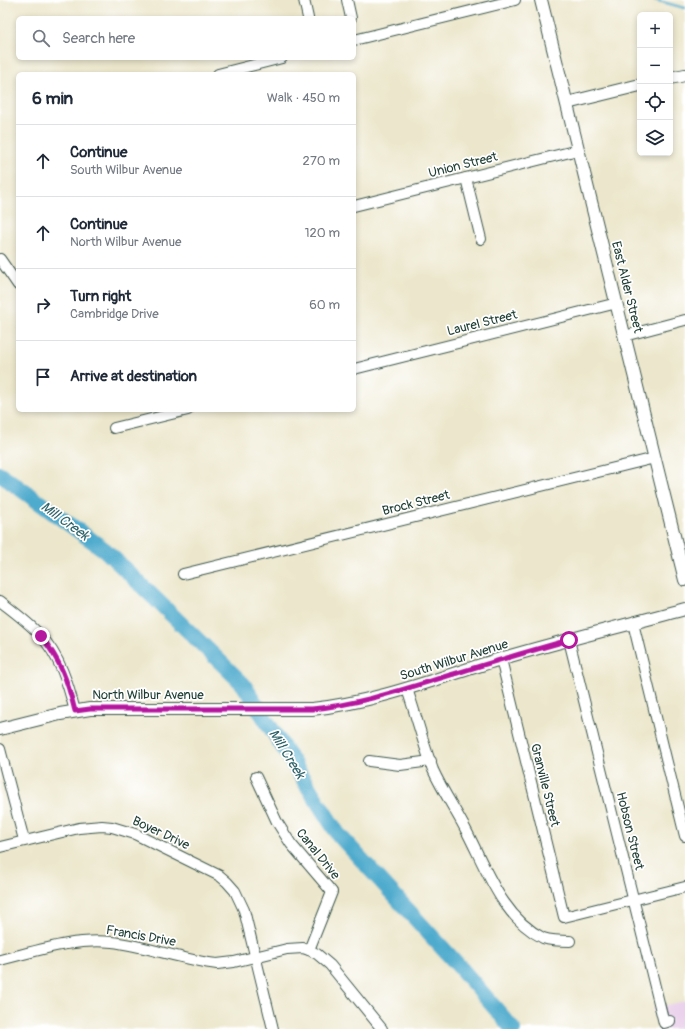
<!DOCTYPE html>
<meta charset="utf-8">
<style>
body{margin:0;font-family:Pangolin,sans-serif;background:#f6f6f7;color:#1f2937}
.controls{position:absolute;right:12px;top:12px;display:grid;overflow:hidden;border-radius:6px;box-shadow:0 2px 6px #0003}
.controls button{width:36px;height:36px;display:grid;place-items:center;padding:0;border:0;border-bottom:1px solid #e0e1e3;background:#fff;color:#1f2937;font:20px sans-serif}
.stop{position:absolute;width:12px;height:12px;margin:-9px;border:3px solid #b5179e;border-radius:50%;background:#fff}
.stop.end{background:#b5179e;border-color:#fff;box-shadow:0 1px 4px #0008}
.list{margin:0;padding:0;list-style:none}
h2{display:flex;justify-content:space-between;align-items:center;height:52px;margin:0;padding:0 16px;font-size:17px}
h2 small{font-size:13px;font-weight:400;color:#747a83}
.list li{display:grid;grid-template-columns:26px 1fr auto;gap:12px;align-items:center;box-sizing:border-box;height:72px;padding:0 16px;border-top:1px solid #e0e1e3}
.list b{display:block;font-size:15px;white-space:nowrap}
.list p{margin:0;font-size:13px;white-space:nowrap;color:#747a83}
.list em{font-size:13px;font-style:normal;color:#747a83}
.icon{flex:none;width:22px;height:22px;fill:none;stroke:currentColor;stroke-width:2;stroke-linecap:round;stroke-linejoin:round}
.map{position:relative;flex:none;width:685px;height:1029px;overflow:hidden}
.search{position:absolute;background:#fff;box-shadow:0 2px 6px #0003;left:16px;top:16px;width:340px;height:44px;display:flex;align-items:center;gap:10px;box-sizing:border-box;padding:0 14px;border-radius:6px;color:#747a83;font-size:15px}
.panel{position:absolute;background:#fff;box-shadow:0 2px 6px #0003;left:16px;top:72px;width:340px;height:340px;border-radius:6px}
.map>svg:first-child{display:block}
.built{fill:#ead1ec}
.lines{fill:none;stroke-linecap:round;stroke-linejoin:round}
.stream{stroke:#4fabcd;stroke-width:2.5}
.river{stroke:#4fabcd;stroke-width:16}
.minor-casing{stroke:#3e564b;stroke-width:12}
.major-casing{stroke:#3e564b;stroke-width:14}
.minor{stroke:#fff;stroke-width:10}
.major{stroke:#fff;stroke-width:12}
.route{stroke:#b5179e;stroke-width:5}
.labels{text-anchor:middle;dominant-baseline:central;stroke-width:3.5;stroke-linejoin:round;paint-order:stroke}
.street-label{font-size:13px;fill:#1f3d34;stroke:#fff}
.water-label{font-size:14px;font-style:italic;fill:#30646a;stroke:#fff}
</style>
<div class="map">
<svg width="685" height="1029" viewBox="0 0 685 1029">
<rect width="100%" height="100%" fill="#fff"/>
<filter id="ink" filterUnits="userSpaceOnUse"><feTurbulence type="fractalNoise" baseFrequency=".025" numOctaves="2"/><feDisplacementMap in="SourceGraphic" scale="8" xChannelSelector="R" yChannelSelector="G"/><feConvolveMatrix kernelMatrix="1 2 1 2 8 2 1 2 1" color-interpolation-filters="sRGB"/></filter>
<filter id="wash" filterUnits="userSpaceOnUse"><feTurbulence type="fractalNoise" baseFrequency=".012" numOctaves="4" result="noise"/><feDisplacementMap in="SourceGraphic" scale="16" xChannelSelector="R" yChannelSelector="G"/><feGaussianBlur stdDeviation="0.9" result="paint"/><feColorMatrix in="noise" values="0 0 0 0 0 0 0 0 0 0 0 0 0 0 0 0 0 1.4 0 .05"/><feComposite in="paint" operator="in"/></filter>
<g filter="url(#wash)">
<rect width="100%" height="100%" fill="#ece7cc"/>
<!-- built -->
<polygon class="built" points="685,1001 685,1029 658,1029 653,1008"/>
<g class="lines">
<!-- stream -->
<polyline class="stream" points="655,0 685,8"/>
<!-- river -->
<polyline class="river" points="0,474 105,550 243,684 338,834 458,965 513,1029"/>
</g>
</g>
<g filter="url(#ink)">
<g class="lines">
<!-- minor casing -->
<g class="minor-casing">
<g id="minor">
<polyline points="304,0 308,18"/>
<polyline points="347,0 351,18"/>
<polyline points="354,40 515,0"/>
<polyline points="218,74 282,58"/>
<polyline points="466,178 481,239"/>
<polyline points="354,206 578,150"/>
<polyline points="0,259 18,285"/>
<polyline points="624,336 685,320"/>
<polyline points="354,369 617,303"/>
<polyline points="114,428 188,410"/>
<polyline points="183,574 655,458"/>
<path d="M0 601C14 612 28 622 40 635 60 656 68 684 75 711"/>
<polyline points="633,623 685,836"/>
<polyline points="569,640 664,1023 670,1021"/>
<polyline points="501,659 564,917 685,887"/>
<path d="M407 689C416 715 423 743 433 770 443 792 457 812 468 834 487 871 503 918 543 938 552 941 562 941 570 941"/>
<polyline points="0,749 24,840"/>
<polyline points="369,761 400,765 431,761"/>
<polyline points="256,777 277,822 291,844 332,892 309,950"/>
<polyline points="0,847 79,828 102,826 112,827 135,834 220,876 227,882 235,891 244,910 273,1029"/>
<path d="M0 960C37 951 73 938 112 942 147 946 182 960 217 964L234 962 287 949 303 948 309 950 317 954 330 965 382 1029"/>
</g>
</g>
<!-- major casing -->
<g class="major-casing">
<g id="major">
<polyline points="541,0 685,580"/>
<polyline points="670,78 685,75"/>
<polyline points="567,103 640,85"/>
<path d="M0 729 60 714 90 709H312C377 702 438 678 500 659 561 641 623 626 685 609"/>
</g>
</g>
<!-- minor -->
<use href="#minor" class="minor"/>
<!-- major -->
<use href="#major" class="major"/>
</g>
</g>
<g class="lines" filter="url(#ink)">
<!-- route -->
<path class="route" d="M41 636C61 662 67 679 75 711L90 709H312C362 704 407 688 454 674 492 662 530 651 569 640"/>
</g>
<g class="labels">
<!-- street labels -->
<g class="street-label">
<text transform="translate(463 165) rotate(-14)">Union Street</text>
<text transform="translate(627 287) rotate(76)">East Alder Street</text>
<text transform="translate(482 323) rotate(-14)">Laurel Street</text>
<text transform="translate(416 503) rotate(-14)">Brock Street</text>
<text transform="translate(454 660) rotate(-17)">South Wilbur Avenue</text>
<text x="148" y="695">North Wilbur Avenue</text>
<text transform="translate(545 785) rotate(76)">Granville Street</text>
<text transform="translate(630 831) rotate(76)">Hobson Street</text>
<text transform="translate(161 833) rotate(25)">Boyer Drive</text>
<text transform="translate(318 854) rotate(51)">Canal Drive</text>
<text transform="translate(141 936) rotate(10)">Francis Drive</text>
</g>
<!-- water labels -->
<g class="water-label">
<text transform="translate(65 521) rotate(36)">Mill Creek</text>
<text transform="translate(287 754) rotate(58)">Mill Creek</text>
</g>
</g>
</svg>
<div class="controls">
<button>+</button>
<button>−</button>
<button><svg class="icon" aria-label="locate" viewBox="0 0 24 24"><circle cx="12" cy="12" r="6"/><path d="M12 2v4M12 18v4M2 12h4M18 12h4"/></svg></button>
<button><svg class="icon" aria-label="layers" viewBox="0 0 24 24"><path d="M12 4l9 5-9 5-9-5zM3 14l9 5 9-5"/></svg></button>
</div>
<div class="stop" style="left:569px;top:640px"></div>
<div class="stop end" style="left:41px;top:636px"></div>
<div class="search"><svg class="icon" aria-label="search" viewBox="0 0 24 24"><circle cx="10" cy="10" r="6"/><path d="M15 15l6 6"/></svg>Search here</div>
<section class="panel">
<h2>6 min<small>Walk · 450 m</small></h2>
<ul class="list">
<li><svg class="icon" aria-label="ahead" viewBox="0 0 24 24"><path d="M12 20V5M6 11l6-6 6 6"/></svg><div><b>Continue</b><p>South Wilbur Avenue</p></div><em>270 m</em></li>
<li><svg class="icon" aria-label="ahead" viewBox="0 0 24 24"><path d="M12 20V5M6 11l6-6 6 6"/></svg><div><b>Continue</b><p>North Wilbur Avenue</p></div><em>120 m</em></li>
<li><svg class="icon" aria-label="right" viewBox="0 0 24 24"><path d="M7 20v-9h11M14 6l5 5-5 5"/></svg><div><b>Turn right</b><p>Cambridge Drive</p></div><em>60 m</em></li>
<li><svg class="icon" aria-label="arrive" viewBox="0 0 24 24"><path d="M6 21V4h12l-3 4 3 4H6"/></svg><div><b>Arrive at destination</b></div></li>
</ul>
</section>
</div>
